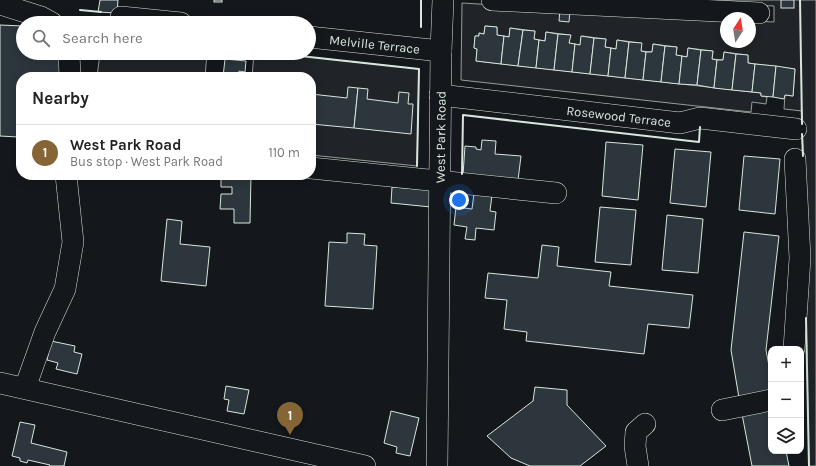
<!DOCTYPE html>
<meta charset="utf-8">
<style>
body{margin:0;font-family:Karla,sans-serif;background:#f6f6f6;color:#222}
.controls{position:absolute;right:12px;bottom:12px;display:grid;overflow:hidden;border-radius:8px;box-shadow:0 2px 10px #0003}
.controls button{width:36px;height:36px;display:grid;place-items:center;padding:0;border:0;border-bottom:1px solid #e0e0e0;background:#fff;color:#222;font:20px sans-serif}
.compass{position:absolute;left:720px;top:12px;width:36px;height:36px;border-radius:50%;background:#fff;box-shadow:0 2px 10px #0003;rotate:12deg}
.you{position:absolute;left:459px;top:200px;width:14px;height:14px;margin:-10px;border:3px solid #fff;border-radius:50%;background:#1a73e8;box-shadow:0 0 0 6px #1a73e833}
.badge{display:grid;place-items:center;width:26px;height:26px;border-radius:50%;background:#856535;color:#fff;font-size:13px;font-weight:700}
.pin{position:absolute;translate:-50% -33px;filter:drop-shadow(0 1px 2px #0008)}
.pin::after{content:'';position:absolute;top:21px;width:14px;height:12px;background:inherit;clip-path:polygon(0 0,100% 0,50% 100%)}
.list{margin:0;padding:0;list-style:none}
h2{display:flex;justify-content:space-between;align-items:center;height:52px;margin:0;padding:0 16px;font-size:17px}
h2 small{font-size:13px;font-weight:400;color:#767676}
.list li{display:grid;grid-template-columns:26px 1fr auto;gap:12px;align-items:center;box-sizing:border-box;height:56px;padding:0 16px;border-top:1px solid #e0e0e0}
.list b{display:block;font-size:15px;white-space:nowrap}
.list p{margin:0;font-size:13px;white-space:nowrap;color:#767676}
.list em{font-size:13px;font-style:normal;color:#767676}
.icon{flex:none;width:22px;height:22px;fill:none;stroke:currentColor;stroke-width:2;stroke-linecap:round;stroke-linejoin:round}
.map{position:relative;flex:none;width:816px;height:466px;overflow:hidden}
.search{position:absolute;background:#fff;box-shadow:0 2px 10px #0003;left:16px;top:16px;width:300px;height:44px;display:flex;align-items:center;gap:10px;box-sizing:border-box;padding:0 14px;border-radius:22px;color:#767676;font-size:15px}
.panel{position:absolute;background:#fff;box-shadow:0 2px 10px #0003;left:16px;top:72px;width:300px;height:108px;border-radius:16px}
.map>svg:first-child{display:block}
.green{fill:#202428;stroke:#939e99}
.building{fill:#2c363c;stroke:#d8e6dc}
.lines{fill:none;stroke-linecap:round;stroke-linejoin:round}
.minor-casing{stroke:#d8e6dc;stroke-width:22}
.minor{stroke:#14181c;stroke-width:21}
.wall{stroke:#d8e6dc;stroke-width:2}
.labels{text-anchor:middle;dominant-baseline:central;stroke-width:3;stroke-linejoin:round;paint-order:stroke}
.street-label{font-size:13px;fill:#d8e6dc;stroke:#14181c}
</style>
<div class="map">
<svg width="816" height="466" viewBox="0 0 816 466">
<rect width="100%" height="100%" fill="#14181c"/>
<!-- green -->
<g class="green">
<polygon points="620,0 816,0 816,466 809,466 802,111 784,109 785,95 793,96 795,69 748,63 748,55 724,52 723,60 712,59 713,51 688,48 687,57 676,55 677,47 653,44 652,52 641,51 641,43 617,40 616,49 605,47 606,39 582,36 580,45 569,43 570,35 546,32 545,41 534,39 535,31 510,28 509,37 497,35 497,27 485,26 484,34 479,33 479,36 475,36 474,48 477,49 476,61 761,93 761,96 767,97 766,104 752,102 751,112 461,80 462,3 726,19 726,42 750,42 750,21 774,22 774,6"/>
<polygon points="100,53 207,53 205,77 97,77"/>
<polygon points="254,53 273,53 419,69 417,166 311,155 311,77 252,77"/>
</g>
<!-- building -->
<g class="building">
<polygon points="100,0 118,0 117,13 98,12"/>
<rect x="214" y="0" width="8" height="2"/>
<rect x="781" y="0" width="13" height="8"/>
<polygon points="560,9 570,10 569,22 559,21"/>
<polygon points="84,19 101,21 101,23 84,23"/>
<polygon points="0,25 23,26 23,53 62,53 61,77 21,77 21,125 18,124 18,137 0,136"/>
<polygon points="485,26 497,27 497,35 504,36 501,64 476,61 477,49 474,48 475,36 479,36 479,33 484,34"/>
<polygon points="510,28 523,30 518,66 501,64 504,36 509,37"/>
<polygon points="523,30 535,31 534,39 539,40 536,68 518,66"/>
<polygon points="546,32 558,34 554,70 536,68 539,40 545,41"/>
<polygon points="558,34 571,35 569,43 575,44 572,72 554,70"/>
<polygon points="581,36 594,38 590,74 572,72 575,44 580,45"/>
<polygon points="594,38 606,39 605,47 611,48 608,76 590,74"/>
<polygon points="617,40 629,42 625,78 608,76 611,48 616,49"/>
<polygon points="629,42 642,43 641,51 646,52 643,80 625,78"/>
<polygon points="653,44 665,46 661,82 643,80 646,52 652,52"/>
<polygon points="665,46 677,47 676,55 682,56 679,84 661,82"/>
<polygon points="688,48 701,50 697,85 679,84 682,56 687,57"/>
<polygon points="701,50 713,51 712,59 717,60 714,88 697,85"/>
<polygon points="724,52 736,54 732,90 714,88 717,60 723,60"/>
<polygon points="736,54 748,55 748,63 755,64 752,92 732,90"/>
<polygon points="225,59 246,61 245,72 239,71 238,77 223,77"/>
<polygon points="755,64 776,66 773,97 761,96 761,93 752,92"/>
<polygon points="776,66 795,69 793,96 785,95 784,99 773,97"/>
<polygon points="348,87 358,88 354,128 311,124 311,94 347,98"/>
<polygon points="358,88 368,89 367,99 398,103 399,92 409,93 408,104 413,104 411,134 354,128"/>
<polygon points="482,140 496,141 495,154 521,156 518,180 463,175 465,146 476,147 476,149 481,150"/>
<polygon points="606,142 643,145 638,200 602,196"/>
<polygon points="675,149 711,152 706,207 670,203"/>
<polygon points="744,156 780,159 775,214 739,210"/>
<polygon points="221,175 251,175 250,223 234,223 234,209 220,209 221,194 232,194 232,187 221,187"/>
<polygon points="392,187 432,190 431,207 391,203"/>
<polygon points="474,193 492,195 490,211 496,212 494,230 476,228 475,240 465,239 467,227 454,225 456,207 472,209"/>
<polygon points="600,207 636,210 631,265 595,262"/>
<polygon points="667,215 703,219 698,273 662,270"/>
<polygon points="167,219 182,221 180,244 210,247 206,286 161,281"/>
<polygon points="744,232 779,236 766,350 771,376 771,392 739,398 731,350"/>
<polygon points="347,233 365,234 364,245 377,246 373,309 325,306 329,242 347,243"/>
<polygon points="542,245 559,247 557,266 611,272 609,286 693,295 689,328 648,324 644,354 526,341 527,332 504,329 507,300 485,298 488,273 538,278"/>
<polygon points="51,341 75,346 74,352 82,354 77,374 56,369 58,363 47,360"/>
<polygon points="226,386 249,390 244,414 227,411 229,400 224,399"/>
<polygon points="535,387 567,390 567,405 606,446 580,466 530,466 511,458 487,436 533,401"/>
<polygon points="771,403 771,451 786,451 789,466 752,466 741,409"/>
<polygon points="391,411 419,418 410,456 396,453 397,447 384,443"/>
<polygon points="20,422 35,425 31,443 67,452 64,466 49,466 50,465 28,460 27,463 20,461 20,458 12,456"/>
</g>
<g class="lines">
<!-- minor casing -->
<g class="minor-casing">
<g id="minor">
<polyline points="492,0 759,13"/>
<polyline points="0,4 41,17 52,23"/>
<polyline points="121,17 181,23"/>
<path id="s1" d="M309 37 441 51"/>
<polyline points="69,53 70,77"/>
<path id="s2" d="M440 95 680 123 700 118 796 129"/>
<polyline points="311,168 556,193"/>
<polyline points="794,349 800,258 795,159"/>
<polyline points="0,383 365,466"/>
<polyline points="25,388 45,332 65,289 73,242 66,175"/>
<polyline points="722,410 771,400"/>
<path id="s3" d="M437 466 441 51 443 0"/>
<polyline points="638,466 635,446 636,432 645,424"/>
</g>
</g>
<!-- minor -->
<use href="#minor" class="minor"/>
<!-- wall -->
<g class="wall">
<polyline points="800,0 802,124"/>
<polyline points="80,10 101,12"/>
<polyline points="421,27 421,0"/>
<polyline points="273,53 419,69 417,166"/>
<polyline points="802,134 803,156"/>
<polyline points="462,174 463,115 699,142 700,127"/>
<polyline points="806,318 809,466"/>
</g>
</g>
<g class="labels">
<!-- street labels -->
<g class="street-label">
<text stroke="none"><textPath href="#s1" startOffset="66">Melville Terrace</textPath></text>
<text stroke="none"><textPath href="#s2" startOffset="180">Rosewood Terrace</textPath></text>
<text stroke="none"><textPath href="#s3" startOffset="329">West Park Road</textPath></text>
</g>
</g>
</svg>
<div class="controls">
<button>+</button>
<button>−</button>
<button><svg class="icon" aria-label="layers" viewBox="0 0 24 24"><path d="M12 4l9 5-9 5-9-5zM3 14l9 5 9-5"/></svg></button>
</div>
<svg class="compass" viewBox="-18 -18 36 36"><path d="M0-13l5 13h-10z" fill="#e53935"/><path d="M0 13l5-13h-10z" fill="#767676"/></svg>
<div class="you"></div>
<div class="pin badge" style="left:290px;top:435px">1</div>
<div class="search"><svg class="icon" aria-label="search" viewBox="0 0 24 24"><circle cx="10" cy="10" r="6"/><path d="M15 15l6 6"/></svg>Search here</div>
<section class="panel">
<h2>Nearby<small></small></h2>
<ul class="list">
<li><span class="badge">1</span><div><b>West Park Road</b><p>Bus stop · West Park Road</p></div><em>110 m</em></li>
</ul>
</section>
</div>
